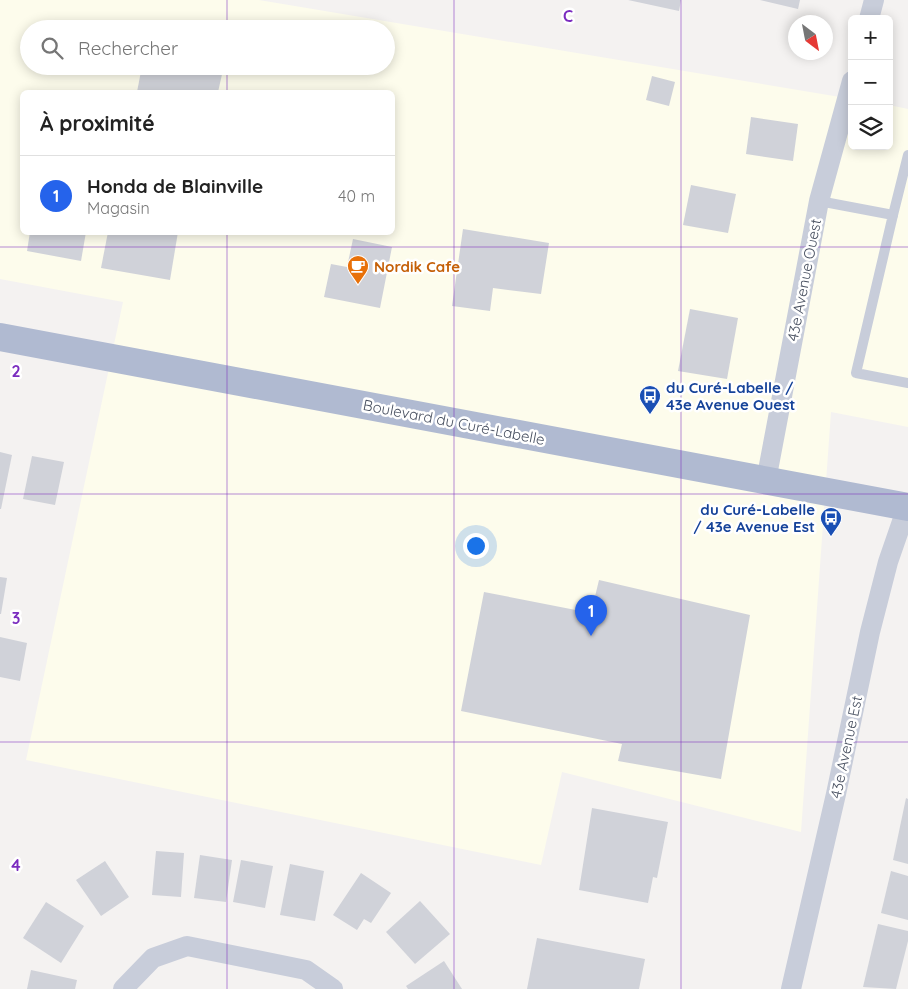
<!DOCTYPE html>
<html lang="fr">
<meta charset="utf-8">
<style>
body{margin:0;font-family:Quicksand,sans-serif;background:#f6f6f6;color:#222}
.controls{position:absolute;right:15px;top:15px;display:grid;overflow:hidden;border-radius:8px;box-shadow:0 2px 12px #0003}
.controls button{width:45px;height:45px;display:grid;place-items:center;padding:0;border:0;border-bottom:1px solid #e0e0e0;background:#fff;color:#222;font:25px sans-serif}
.compass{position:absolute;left:788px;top:15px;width:45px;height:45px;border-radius:50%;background:#fff;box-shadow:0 2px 12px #0003;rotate:148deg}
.you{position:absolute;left:475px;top:545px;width:18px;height:18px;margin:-12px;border:4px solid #fff;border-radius:50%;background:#1a73e8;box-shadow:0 0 0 8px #1a73e833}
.badge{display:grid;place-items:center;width:32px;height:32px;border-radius:50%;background:#2563eb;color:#fff;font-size:16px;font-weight:700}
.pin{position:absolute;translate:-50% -41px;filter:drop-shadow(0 1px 2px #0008)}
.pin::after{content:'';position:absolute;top:26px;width:18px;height:15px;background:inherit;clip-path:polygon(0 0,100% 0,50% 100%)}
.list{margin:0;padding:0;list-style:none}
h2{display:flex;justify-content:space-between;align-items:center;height:65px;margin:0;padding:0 20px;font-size:21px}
h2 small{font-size:16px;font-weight:400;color:#767676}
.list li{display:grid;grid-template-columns:32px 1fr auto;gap:15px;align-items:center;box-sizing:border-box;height:80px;padding:0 20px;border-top:1px solid #e0e0e0}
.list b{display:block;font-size:19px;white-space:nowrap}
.list p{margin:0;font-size:16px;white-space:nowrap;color:#767676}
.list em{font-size:16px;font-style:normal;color:#767676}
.icon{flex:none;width:28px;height:28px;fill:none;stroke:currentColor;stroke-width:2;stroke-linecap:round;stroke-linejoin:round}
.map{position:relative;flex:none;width:908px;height:989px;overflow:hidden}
.search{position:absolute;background:#fff;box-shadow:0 2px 12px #0003;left:20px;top:20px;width:375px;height:55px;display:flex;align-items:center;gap:12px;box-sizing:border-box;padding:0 18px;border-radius:28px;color:#767676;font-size:19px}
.panel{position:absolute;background:#fff;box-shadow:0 2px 12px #0003;left:20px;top:90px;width:375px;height:145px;border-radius:8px}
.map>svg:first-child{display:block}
.commercial{fill:#fdfcec;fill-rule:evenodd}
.building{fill:#d0d2d9}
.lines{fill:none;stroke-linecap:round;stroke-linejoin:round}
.lane{stroke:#c8cdda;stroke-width:10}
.street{stroke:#c8cdda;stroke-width:20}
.primary{stroke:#b0bad1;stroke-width:28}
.grid{fill:none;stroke:#7b2cbf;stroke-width:1;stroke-opacity:0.55}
.labels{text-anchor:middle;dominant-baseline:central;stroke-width:5;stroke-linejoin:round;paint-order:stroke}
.food-label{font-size:15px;font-weight:bold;fill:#c56008;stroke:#fff;text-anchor:start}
.street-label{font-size:15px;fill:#485060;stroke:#fff}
.transit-label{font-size:15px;font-weight:bold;fill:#164399;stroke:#fff;text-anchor:start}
.grid-label{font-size:16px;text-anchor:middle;font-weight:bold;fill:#7b2cbf;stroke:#fff;stroke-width:5;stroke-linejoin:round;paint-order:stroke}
</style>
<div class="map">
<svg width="908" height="989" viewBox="0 0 908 989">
<rect width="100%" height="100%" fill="#f4f2f1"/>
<!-- commercial -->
<path class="commercial" d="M0 0H259L852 99V146H889V105L908 109V427L831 412 801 832 562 772 541 865 26 760 123 302 0 279ZM29 29H386V66H29ZM22 92H392V232H22Z"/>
<!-- building -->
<g class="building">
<polygon points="628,0 681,0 679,11"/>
<polygon points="760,0 800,0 798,9"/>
<polygon points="142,66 205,66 223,70 218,92 137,92"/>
<polygon points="652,76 675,82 669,106 646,100"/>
<polygon points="751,117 798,124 793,161 746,154"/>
<polygon points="691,185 736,194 728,233 683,225"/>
<polygon points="463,229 549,243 541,294 493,288 490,311 452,306"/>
<polygon points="30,232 86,232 81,261 27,251"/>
<polygon points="108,232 178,232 170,280 101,268"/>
<polygon points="353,239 392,247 380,308 324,297 331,264 347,267"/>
<polygon points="690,309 738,318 727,379 678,371"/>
<polygon points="0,452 12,455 1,509 0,509"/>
<polygon points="32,456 64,462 55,505 23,499"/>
<polygon points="0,577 7,578 1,614 0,614"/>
<polygon points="599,580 750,615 721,779 618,761 622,744 461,711 484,592 591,613"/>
<polygon points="0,637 27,643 20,681 0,677"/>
<polygon points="906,798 908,799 908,864 893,860"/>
<polygon points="592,808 668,822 657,878 653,877 648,903 579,890"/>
<polygon points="156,851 184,853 181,897 152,895"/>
<polygon points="200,855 232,860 226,902 194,898"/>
<polygon points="241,860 273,866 265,908 233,902"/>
<polygon points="105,861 129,897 101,916 76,880"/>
<polygon points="290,864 324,871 315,921 280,915"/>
<polygon points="891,871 908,876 908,920 881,913"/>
<polygon points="361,873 391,893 371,923 364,919 357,930 333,915"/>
<polygon points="420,901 450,934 415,964 386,932"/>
<polygon points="46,902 84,926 61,963 23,938"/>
<polygon points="878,924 908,931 908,941 896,989 863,987"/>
<polygon points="537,938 645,959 639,989 527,989"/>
<polygon points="444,961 462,989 408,989 406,986"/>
<polygon points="31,970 77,980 75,989 27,989"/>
</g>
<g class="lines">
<!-- lane -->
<g class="lane">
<polyline points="819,201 893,215 856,373 908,383"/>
<polyline points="893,215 908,155"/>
</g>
<!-- street -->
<g class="street">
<polyline points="869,19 874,0"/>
<polyline points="766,481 819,201 852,81"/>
<polyline points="123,989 153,958 187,946 306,970 333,989"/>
<polyline points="791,989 836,794 870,632 888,562 907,507"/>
</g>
<!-- primary -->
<polyline class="primary" points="0,337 908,507"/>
</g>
<!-- grid -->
<path class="grid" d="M227 0V29M454 0V989M681 0V989M227 66V92M227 232V989M0 247H908M0 494H908M0 742H908"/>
<!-- icons -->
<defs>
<g id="cafe-pin" transform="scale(1.125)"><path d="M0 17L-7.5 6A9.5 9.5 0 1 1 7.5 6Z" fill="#e8710a" stroke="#fff"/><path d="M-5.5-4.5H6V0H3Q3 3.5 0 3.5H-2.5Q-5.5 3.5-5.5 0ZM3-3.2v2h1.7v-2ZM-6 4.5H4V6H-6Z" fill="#fff"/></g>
<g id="bus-pin" transform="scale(1.125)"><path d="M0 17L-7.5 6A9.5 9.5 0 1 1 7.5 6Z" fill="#1a4fb4" stroke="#fff"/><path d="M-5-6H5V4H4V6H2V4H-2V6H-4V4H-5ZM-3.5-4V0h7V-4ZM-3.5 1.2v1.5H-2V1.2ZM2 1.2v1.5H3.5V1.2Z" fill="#fff"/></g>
</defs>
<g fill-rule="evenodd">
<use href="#cafe-pin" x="358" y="266"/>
<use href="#bus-pin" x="650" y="396"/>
<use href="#bus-pin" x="831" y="518"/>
</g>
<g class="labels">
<!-- food labels -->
<g class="food-label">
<text x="374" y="266">Nordik Cafe</text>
</g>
<!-- street labels -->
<g class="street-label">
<text transform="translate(804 280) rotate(-79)">43e Avenue Ouest</text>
<text transform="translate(454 422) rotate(11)">Boulevard du Curé-Labelle</text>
<text transform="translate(846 747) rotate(-78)">43e Avenue Est</text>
</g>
<!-- transit labels -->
<g class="transit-label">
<text x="666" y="387">du Curé-Labelle /<tspan x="666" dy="17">43e Avenue Ouest</tspan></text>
<text x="815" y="509" text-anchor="end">du Curé-Labelle<tspan x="815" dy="17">/ 43e Avenue Est</tspan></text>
</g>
</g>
<g class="grid-label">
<text x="568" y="22">C</text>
<text x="16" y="377">2</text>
<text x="16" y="624">3</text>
<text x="16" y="871">4</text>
</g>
</svg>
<div class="controls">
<button>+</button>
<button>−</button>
<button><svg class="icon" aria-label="layers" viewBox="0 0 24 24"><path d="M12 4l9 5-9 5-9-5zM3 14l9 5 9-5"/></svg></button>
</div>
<svg class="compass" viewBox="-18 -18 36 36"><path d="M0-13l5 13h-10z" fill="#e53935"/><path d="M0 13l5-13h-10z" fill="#767676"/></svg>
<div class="you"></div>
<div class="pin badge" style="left:591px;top:636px">1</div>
<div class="search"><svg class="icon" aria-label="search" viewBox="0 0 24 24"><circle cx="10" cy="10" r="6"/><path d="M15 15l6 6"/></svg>Rechercher</div>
<section class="panel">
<h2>À proximité<small></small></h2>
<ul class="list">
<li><span class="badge">1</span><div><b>Honda de Blainville</b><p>Magasin</p></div><em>40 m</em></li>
</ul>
</section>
</div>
